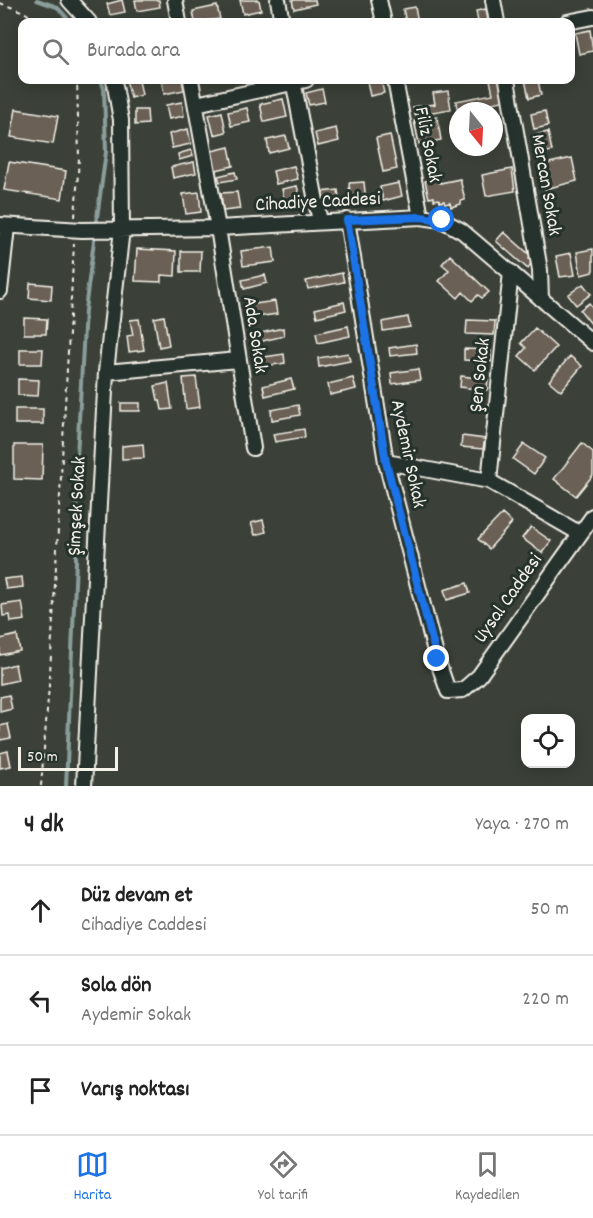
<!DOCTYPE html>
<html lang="tr">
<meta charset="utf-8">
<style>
:root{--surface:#fff;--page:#f6f6f6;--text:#222;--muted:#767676;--line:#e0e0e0;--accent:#1a73e8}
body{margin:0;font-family:Dekko,sans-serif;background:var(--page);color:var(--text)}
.controls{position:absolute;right:18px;bottom:18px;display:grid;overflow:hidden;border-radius:12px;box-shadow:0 3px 15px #0003}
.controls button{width:54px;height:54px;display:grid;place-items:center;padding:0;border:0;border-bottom:2px solid var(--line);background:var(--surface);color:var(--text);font:30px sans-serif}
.compass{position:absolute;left:449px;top:102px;width:54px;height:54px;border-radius:50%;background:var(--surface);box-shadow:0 3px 15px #0003;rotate:162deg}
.scale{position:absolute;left:18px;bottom:15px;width:100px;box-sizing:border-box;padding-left:6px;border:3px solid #f4f1e8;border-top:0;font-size:16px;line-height:21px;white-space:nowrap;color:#f4f1e8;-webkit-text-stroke:4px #26332d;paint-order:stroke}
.stop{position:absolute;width:18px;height:18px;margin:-14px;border:4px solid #1a73e8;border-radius:50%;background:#fff}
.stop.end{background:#1a73e8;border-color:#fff;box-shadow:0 2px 6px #0008}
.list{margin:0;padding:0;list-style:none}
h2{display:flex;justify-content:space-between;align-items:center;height:78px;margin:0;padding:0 24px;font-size:26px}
h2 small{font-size:20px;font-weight:400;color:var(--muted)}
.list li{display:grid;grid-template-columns:39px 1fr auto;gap:18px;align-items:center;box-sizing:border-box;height:90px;padding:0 24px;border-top:2px solid var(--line)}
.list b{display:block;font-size:22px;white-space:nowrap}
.list p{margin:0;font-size:20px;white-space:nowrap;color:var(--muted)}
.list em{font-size:20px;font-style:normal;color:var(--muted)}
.icon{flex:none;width:33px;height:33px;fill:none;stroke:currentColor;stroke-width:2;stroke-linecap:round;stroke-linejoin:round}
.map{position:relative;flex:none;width:593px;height:786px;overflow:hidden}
.search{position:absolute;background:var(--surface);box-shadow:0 3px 15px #0003;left:18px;right:18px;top:18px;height:66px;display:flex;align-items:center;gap:15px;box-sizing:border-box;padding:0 21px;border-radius:12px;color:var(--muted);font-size:22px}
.sheet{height:348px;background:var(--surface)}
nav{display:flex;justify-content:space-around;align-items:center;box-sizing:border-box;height:84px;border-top:2px solid var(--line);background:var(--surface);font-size:16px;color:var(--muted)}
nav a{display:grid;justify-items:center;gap:3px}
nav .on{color:var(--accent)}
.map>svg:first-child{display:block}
</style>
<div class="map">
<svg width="593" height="786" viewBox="0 0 593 786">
<rect width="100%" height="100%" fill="#3b4139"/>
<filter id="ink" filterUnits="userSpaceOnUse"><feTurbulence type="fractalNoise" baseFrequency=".0167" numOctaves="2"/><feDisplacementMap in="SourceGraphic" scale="12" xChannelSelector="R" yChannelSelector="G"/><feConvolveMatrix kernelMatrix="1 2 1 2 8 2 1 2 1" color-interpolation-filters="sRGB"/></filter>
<g filter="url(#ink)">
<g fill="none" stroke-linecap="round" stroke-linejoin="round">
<path stroke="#8a9e9c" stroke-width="4" d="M37,0L57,7L71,22
M96,225L106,152L104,89L101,80
M66,786L76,561V475L85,310L95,233"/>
</g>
<path fill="#6b6155" stroke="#f4f1e8" stroke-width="1.5" d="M122,0L125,12L110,15L107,4Z
M135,0H159L160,7L137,11Z
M240,0H259L261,10L243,14Z
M292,0H315L316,4L294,9Z
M217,6L220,19L195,22L193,11Z
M415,7L418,22H406L403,9Z
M486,9L488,20L478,22L476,11Z
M590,30L593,51L579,54L575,33Z
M126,80H139L142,95L131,98Z
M169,80H182L184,90L164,94L162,81Z
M381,80L384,93L370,96L367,81Z
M490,80H499L503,101L457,109L456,101L493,94Z
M525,80H538L541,95L529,98Z
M322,89L325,102L309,105L306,93Z
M448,91L451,109L415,115L413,107L435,104L433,93Z
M283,99L287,117L264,122L260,104Z
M182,102L184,116L169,119L166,105Z
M247,108L250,122L231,126L228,112Z
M16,109L58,116L53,144L11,137Z
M135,110H147L148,124L135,125Z
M545,111L548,126L534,129L531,114Z
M222,112L226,132L214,135L209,115Z
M437,117L441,140L419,144L414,121Z
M336,128L339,141L318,146L315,133Z
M188,129L191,144L172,148L169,134Z
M548,132L552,151L538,154L534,135Z
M390,135L397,169L383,172L376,138Z
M286,136L289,148L269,153L267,140Z
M229,147L233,166L216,170L212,151Z
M191,150L193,156L179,160L178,154Z
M572,158L577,181L545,189L540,165Z
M9,162L66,171L62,199L4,190Z
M194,162L196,173L173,178L171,167Z
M294,166L298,179L276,184L273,171Z
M512,169L515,191L486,196L482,175Z
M235,172L237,179L220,182L218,176Z
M439,178L440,183L460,179L465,200L461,201V204L451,207L450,203L445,204L444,201L440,202L439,199L434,200V197L429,198L425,181Z
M364,182L366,202L351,204L349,183Z
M399,183L402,196L383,201L380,187Z
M297,186L302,206L286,209L282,189Z
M338,190L340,205L324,207L321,192Z
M199,192L201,212L186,214L183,194Z
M237,192L240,209L223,211L221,193Z
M504,232L531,256L529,259L532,261L528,269L496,241Z
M273,247L275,262L243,266L241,251Z
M137,249L176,251L175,276L161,275V282L135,281Z
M593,249V272L581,275L577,252Z
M181,251H201L200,272H181Z
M571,253L575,275L560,277L556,256Z
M450,255L489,292L482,298L478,295L472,301L463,292L458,298L439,281L449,270L442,264Z
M342,273L344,282L308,289L306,281Z
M265,275L267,283L244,289L242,280Z
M30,283L52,285L51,300L29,298Z
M583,284L591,294L576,305L568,295Z
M275,301L277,314L250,318L248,305Z
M344,302L346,310L317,317L315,309Z
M589,303L593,308L592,325L580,310Z
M164,316L169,345L159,347L154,318Z
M408,317L410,327L383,331L382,322Z
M24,318L47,319L46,334H24Z
M139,319L144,350L129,352L127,336L133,335L130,320Z
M467,320L495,321L494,335L466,334Z
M348,326L350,336L318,343L316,333Z
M283,328L284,336L254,343L252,335Z
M535,328L556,347L535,370L519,356L526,348L521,343Z
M416,344L417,353L390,356L389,348Z
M20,349H43L42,364H20Z
M464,349L491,350V362L464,360Z
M348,353L350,361L319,367L318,358Z
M284,354L285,363L259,367L258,358Z
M570,356L582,366L561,391L549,381Z
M418,369L420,380L392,384L391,373Z
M461,376L488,379L487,390L460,387Z
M196,377L200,407L186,409L183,378Z
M353,378L356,389L330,395L328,384Z
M18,379L39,380L38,396L18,395Z
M291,379L294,389L265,396L263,386Z
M168,383L172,409L162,410L160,400H158L155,386Z
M121,403H140V411H121Z
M298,405L300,415L272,420L271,410Z
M15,409H43V424H15Z
M304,429L305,437L275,442L273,434Z
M462,436L485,439L483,449L461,447Z
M582,443L593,452V475L576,496L554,479Z
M143,444L144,458L122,459V446Z
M524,444L545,458L534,474L513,459Z
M14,445H43L42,480L14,479Z
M502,514L512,523L489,549L478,539Z
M263,520L266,532L255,535L251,523Z
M531,527L551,541L542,553L522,538Z
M22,577L23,587L6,589L4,579Z
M467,583L470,593L447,600L444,590Z
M22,602L25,620L11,622L10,615L3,616L2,605Z
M17,635L20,651L0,655V639Z
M15,664L18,680L0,684V668Z
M9,695L12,709L0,712V697Z
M8,724L11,738L0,740V726Z
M8,751L11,766L0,768V753Z"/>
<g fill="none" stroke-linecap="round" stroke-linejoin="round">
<g stroke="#f4f1e8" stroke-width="18">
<path id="minor" d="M69,0L89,22
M175,0L179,22
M278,0L282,22
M379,0L384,22
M493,0L497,22
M567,22L593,17
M191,80L218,228L253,448
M293,80L320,222
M395,80L421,217
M507,80L540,270L541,299
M196,104L306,80
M347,220L386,462L437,659L448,691L463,690L479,676L593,516
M0,225L82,230L218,228L421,217L442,220L462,231L593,343
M0,291L7,227
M106,372L238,360
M386,462L489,481L579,533
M489,481L511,272
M84,786L106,372L122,229L121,120L114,80"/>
</g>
<path stroke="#f4f1e8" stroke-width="2" stroke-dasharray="4.5 4.5" stroke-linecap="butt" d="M0,3L24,12L38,22
M75,217L79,158L77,80
M41,786L50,673L74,244"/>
<use href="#minor" stroke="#26332d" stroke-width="14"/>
</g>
</g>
<g fill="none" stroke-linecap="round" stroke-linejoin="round" filter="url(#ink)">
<path stroke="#1a73e8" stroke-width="8" d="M437,659L386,462L347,220L421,217L442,220"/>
</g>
<g text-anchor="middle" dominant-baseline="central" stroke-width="6" stroke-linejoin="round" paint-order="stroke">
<g font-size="20" fill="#f4f1e8" stroke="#26332d">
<text transform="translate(427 145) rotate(79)">Filiz Sokak</text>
<text transform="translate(545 185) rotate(80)">Mercan Sokak</text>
<text transform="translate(318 203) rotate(-3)">Cihadiye Caddesi</text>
<text transform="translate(254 335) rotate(81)">Ada Sokak</text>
<text transform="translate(481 375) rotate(-84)">Şen Sokak</text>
<text transform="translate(407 454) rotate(78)">Aydemir Sokak</text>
<text transform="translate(78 506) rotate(-87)">Şimşek Sokak</text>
<text transform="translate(509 599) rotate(-55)">Uysal Caddesi</text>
</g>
</g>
</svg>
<div class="controls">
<button><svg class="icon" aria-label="locate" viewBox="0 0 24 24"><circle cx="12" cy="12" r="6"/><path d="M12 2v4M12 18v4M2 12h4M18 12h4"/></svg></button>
</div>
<svg class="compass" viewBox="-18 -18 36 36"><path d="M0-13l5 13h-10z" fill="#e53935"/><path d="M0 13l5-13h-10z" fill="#767676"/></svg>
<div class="scale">50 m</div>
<div class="stop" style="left:442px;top:220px"></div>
<div class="stop end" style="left:437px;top:659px"></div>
<div class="search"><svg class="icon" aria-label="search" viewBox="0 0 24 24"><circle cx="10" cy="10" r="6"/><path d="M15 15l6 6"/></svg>Burada ara</div>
</div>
<section class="sheet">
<h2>4 dk<small>Yaya · 270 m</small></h2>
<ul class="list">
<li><svg class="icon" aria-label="ahead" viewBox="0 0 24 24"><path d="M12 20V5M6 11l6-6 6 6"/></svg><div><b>Düz devam et</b><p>Cihadiye Caddesi</p></div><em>50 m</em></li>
<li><svg class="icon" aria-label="left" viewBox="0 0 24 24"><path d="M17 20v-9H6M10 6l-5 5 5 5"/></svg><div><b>Sola dön</b><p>Aydemir Sokak</p></div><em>220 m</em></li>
<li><svg class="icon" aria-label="arrive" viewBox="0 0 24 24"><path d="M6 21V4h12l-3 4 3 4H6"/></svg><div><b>Varış noktası</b></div></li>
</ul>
</section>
<nav>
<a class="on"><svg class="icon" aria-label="map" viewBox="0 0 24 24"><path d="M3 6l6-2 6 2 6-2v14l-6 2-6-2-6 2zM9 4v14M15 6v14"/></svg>Harita</a>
<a><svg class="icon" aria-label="directions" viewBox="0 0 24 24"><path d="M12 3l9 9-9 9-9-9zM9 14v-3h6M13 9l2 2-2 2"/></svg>Yol tarifi</a>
<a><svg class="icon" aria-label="saved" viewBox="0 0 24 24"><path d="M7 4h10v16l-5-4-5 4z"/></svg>Kaydedilen</a>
</nav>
